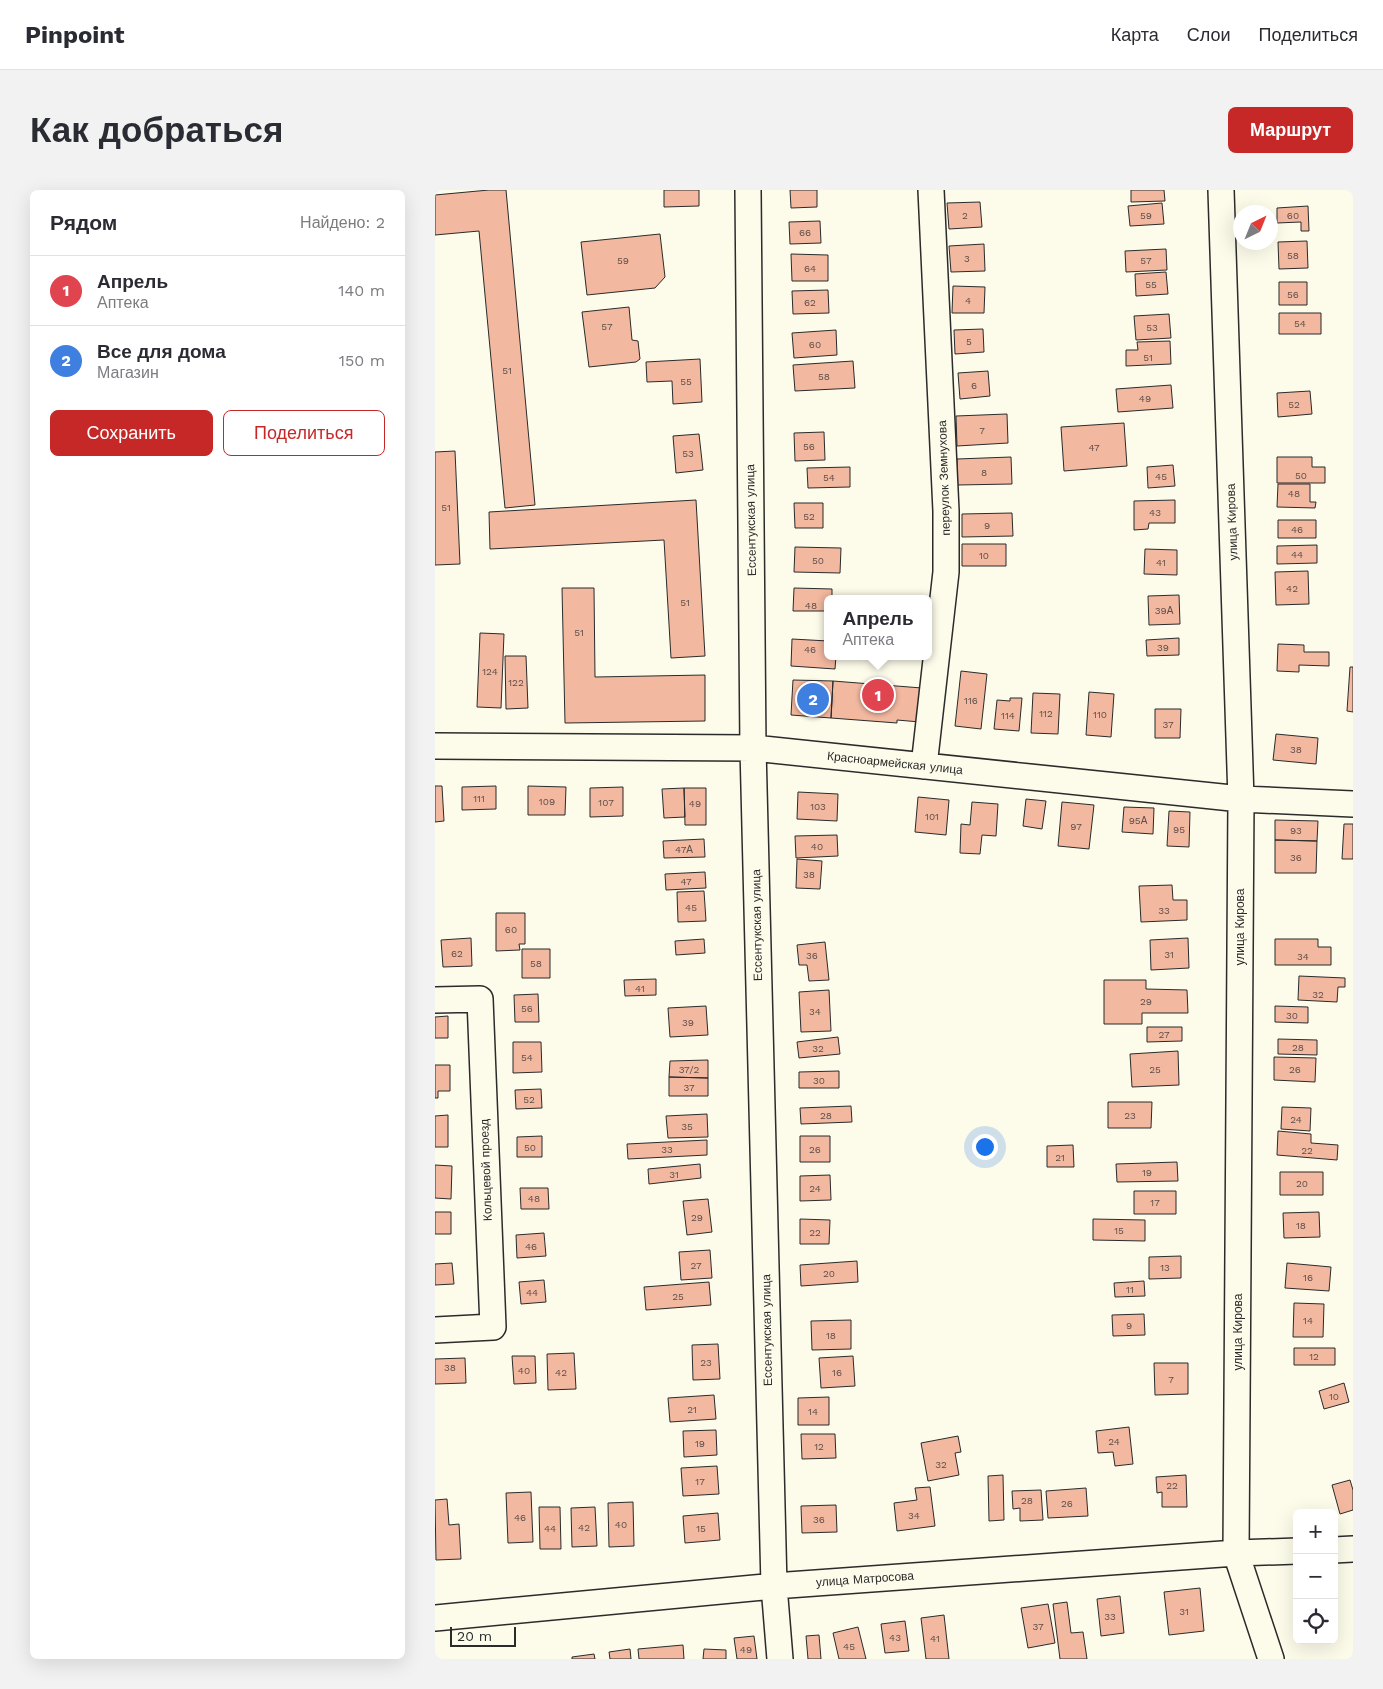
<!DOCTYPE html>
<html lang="ru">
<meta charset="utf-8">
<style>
:root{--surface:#fff;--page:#f2f2f3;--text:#2b2b33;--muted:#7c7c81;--line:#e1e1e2;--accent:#c62828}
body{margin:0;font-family:"Work Sans",sans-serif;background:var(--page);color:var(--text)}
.controls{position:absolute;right:15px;bottom:15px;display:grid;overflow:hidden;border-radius:8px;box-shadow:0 5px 20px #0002}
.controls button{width:45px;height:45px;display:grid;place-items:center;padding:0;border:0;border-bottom:1px solid var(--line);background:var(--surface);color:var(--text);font:25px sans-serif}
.compass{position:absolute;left:798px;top:15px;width:45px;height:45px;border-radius:50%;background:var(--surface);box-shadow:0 5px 20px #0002;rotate:43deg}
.scale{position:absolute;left:15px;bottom:12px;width:66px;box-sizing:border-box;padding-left:5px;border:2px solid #2b2b2b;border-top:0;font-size:14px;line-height:18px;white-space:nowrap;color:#2b2b2b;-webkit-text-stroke:4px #fdfbea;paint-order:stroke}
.you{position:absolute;left:549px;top:956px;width:18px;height:18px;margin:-12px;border:4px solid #fff;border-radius:50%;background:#1a73e8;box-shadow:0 0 0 8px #1a73e833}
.badge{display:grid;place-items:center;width:32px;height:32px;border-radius:50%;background:var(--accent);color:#fff;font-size:16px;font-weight:700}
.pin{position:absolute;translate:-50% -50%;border:2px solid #fff;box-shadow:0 1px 5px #0006}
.popup{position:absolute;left:389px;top:405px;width:108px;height:65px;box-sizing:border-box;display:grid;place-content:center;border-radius:8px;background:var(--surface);filter:drop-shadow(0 1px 4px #0005);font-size:16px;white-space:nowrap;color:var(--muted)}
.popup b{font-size:19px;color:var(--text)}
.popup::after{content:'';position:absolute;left:50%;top:100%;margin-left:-10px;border:10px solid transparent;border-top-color:var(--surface)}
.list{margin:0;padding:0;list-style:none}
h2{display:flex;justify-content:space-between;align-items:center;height:65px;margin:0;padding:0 20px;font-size:21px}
h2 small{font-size:16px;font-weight:400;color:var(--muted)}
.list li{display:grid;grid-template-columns:32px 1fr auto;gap:15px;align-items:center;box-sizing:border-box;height:70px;padding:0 20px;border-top:1px solid var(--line)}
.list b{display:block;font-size:19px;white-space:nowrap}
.list p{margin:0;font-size:16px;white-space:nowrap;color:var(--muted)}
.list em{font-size:16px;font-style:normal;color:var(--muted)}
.actions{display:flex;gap:10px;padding:15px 20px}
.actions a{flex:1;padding:11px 0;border:1px solid var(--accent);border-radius:8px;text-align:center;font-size:18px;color:var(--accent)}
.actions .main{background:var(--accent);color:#fff}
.icon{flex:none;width:28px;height:28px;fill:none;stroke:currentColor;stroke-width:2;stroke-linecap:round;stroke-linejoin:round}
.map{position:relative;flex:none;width:918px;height:1469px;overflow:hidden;border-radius:8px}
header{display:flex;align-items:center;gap:30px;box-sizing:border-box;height:70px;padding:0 25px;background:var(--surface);border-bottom:1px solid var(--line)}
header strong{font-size:24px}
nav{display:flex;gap:28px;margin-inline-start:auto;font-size:18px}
.intro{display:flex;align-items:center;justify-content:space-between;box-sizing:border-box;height:120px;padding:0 30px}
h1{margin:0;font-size:35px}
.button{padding:12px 22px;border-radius:8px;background:var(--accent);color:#fff;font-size:18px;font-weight:700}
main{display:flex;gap:30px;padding:0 30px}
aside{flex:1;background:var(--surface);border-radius:8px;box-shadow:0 5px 20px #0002}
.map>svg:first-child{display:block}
</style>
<header>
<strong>Pinpoint</strong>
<nav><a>Карта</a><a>Слои</a><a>Поделиться</a></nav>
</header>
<div class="intro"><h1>Как добраться</h1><a class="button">Маршрут</a></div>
<main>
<aside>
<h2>Рядом<small>Найдено: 2</small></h2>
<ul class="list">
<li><span class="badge" style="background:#e0444e">1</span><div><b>Апрель</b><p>Аптека</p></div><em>140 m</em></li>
<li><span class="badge" style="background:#3f7fe0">2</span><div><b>Все для дома</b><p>Магазин</p></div><em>150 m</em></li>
</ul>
<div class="actions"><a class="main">Сохранить</a><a>Поделиться</a></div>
</aside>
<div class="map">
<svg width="918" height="1469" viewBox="0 0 918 1469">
<rect width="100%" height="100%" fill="#fdfbea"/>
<path fill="#f2b8a0" stroke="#2b2b2b" d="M54,0H71L100,315L70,318L44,41L0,45V5Z
M229,0H264V16L229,17Z
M355,0H382V17L356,18Z
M696,0H729L730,11L696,12Z
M545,12L547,37L514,39L512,13Z
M727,13L729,34L695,36L693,16Z
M873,16L874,41H866V32L842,33V18Z
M385,31L386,53L355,54L354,32Z
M225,44L230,87L220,98L152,105L146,52Z
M872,51L873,78L844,79L843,52Z
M549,54L550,81L516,82L514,56Z
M731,59L732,80L691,82L690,61Z
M356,64L393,65V91H357Z
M731,82L733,104L701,106L700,84Z
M844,92H872V115H844Z
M518,96L550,97L549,123H517Z
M393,100L394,123L358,124L357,101Z
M194,117L197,150L203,151L205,169L201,172L154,177L147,122Z
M844,123H886V144H844Z
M734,124L736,148L701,150L699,126Z
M548,139L549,162L520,164L519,140Z
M401,140L402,165L359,168L357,143Z
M735,151L736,174L691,176V160H703L702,152Z
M265,169L267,212L238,214L237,191L212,192L211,172Z
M418,171L420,198L360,201L358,175Z
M553,181L555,206L525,209L523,183Z
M736,195L738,218L683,222L681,199Z
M875,201L877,224L843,227L842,203Z
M572,224L573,253L522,256L521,226Z
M689,233L692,276L629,281L626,237Z
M389,242L390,270L360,271L359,243Z
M264,244L268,280L241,283L238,246Z
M20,261L25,374L0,375V262Z
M576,267L577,294L522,295V269Z
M842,267H877V277H890V293H842Z
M738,275L740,296L713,298L712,277Z
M415,277V297L373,298L372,278Z
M843,294H875V312H881L880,318L842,317Z
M261,310L270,466L236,468L229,350L55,359L54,322Z
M740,310V333H714L713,339L699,340V311Z
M359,313H388V338H360Z
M577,323L578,346L527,347V324Z
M843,330H881V348H843Z
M527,354H571V376H527Z
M882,355V373L842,374V356Z
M360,357L406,358L405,383L359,382Z
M710,359L742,360V385L709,384Z
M873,381L874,414L841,415L840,382Z
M127,398H159L160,487L270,485V531L130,533Z
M359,398L397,399V409H393V421H358Z
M744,405L745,434L714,435L713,406Z
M45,443L69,444L66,518L42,517Z
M744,448V465L712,466L711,450Z
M357,449L393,451V466H401L400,479L356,476Z
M843,454L869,455V462H894V476L864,475V482L842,481Z
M70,466H91L93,518L71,519Z
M915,477H918V522L912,521Z
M526,481L552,484L546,539L520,536Z
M358,490L398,491L396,528L356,525Z
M398,491L487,498L485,532L462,530V533L396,528Z
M654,502L679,504L676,547L651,545Z
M598,503L625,504L623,544L596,543Z
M575,508H587L584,541L559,539L562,510L575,511Z
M720,519H746L745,548H720Z
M841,544L883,548L881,574L838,570Z
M0,596H7L9,631L0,632Z
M61,596V619L27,620V597Z
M93,596L131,597L130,625H93Z
M188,597V626L155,627V598Z
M249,598L250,627L229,628L227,599Z
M249,598H271V635H250Z
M363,602L403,604L402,631L362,629Z
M483,607L514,610L511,645L480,642Z
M591,609L611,611L607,639L588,636Z
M537,612L563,614L561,646L547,645L545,664L525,663L526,634L535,635Z
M627,612L659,615L654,659L623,656Z
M689,617L719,618L718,644L687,642Z
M734,621L755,622L754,657L732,656Z
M840,630L883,631L882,651L840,650Z
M909,634H918V669H907Z
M402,645L403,666L361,668L360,646Z
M269,649L270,667L229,668L228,651Z
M840,650L882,651L881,683H840Z
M362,669L387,671L385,699L361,698Z
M270,682L271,698L231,700L230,684Z
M737,695L738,710H752V730L706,732L704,696Z
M269,701L271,731L243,732L242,702Z
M61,723H90V754H84L85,760L61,761Z
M36,748L37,776L8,777L6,750Z
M753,748L754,778L716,780L715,750Z
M269,749L270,763L241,765L240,751Z
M840,749H883V757H896V775H840Z
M390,752L394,790L374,791L372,775H364L362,755Z
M87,759H115V788H87Z
M864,786L910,788V797H903L902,812L863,810Z
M221,789V805L190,806L189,790Z
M669,790H711V799L752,800L753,823H707V834H669Z
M394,800L396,841L366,842L364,802Z
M103,804L104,832H80L79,805Z
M271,816L273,845L235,847L233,818Z
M840,816L873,817V833L840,832Z
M13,826V848H0V827Z
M712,837H747V851L712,852Z
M403,847L405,864L364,868L362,852Z
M843,849L882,850V865L843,864Z
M78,852H106L107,882L78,883Z
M743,861L744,895L697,897L695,864Z
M839,867L881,868L880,892L839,890Z
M273,870V888L234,887L235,871Z
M0,875H15V901H3V908H0Z
M404,881V898H364V882Z
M234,887L273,888V906H234Z
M106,899L107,918L81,919L80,900Z
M673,912H717L716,938H673Z
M416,916L417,932L366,934L365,918Z
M847,917L876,918L875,941L846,939Z
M272,924L273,947L233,948L231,926Z
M13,925V957H0V926Z
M843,941L876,944V953L903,955L902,970L842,965Z
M107,946V967H82V947Z
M365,946H395V972H365Z
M272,950V965L193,969L192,954Z
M638,955L639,977H612V956Z
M742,972L743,991L682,992L681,974Z
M265,974L266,988L214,994L213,979Z
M0,975L17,976L16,1009L0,1008Z
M845,982H888V1005H845Z
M395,985L396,1010L365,1011V986Z
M85,998H113L114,1019H86Z
M699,1001H741V1024H699Z
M273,1009L277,1042L252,1045L248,1011Z
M0,1022H16V1044H0Z
M884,1022L885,1047L849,1048L848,1023Z
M365,1029L395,1030L394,1054H365Z
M658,1029L710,1030V1051L658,1050Z
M109,1043L111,1066L82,1068L81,1045Z
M275,1060L277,1088L246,1090L244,1062Z
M746,1066V1088L714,1089V1067Z
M422,1071L423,1092L366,1096L365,1075Z
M17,1073L19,1094L0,1095V1074Z
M852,1073L896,1077L894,1101L850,1098Z
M109,1090L111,1112L86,1114L84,1092Z
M709,1091L710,1106L680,1107L679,1093Z
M274,1092L276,1115L211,1120L209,1097Z
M859,1113L889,1114L888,1147H858Z
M709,1124L710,1145L678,1146L677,1125Z
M416,1130V1159L377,1160L376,1131Z
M283,1154L285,1189L258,1190L257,1155Z
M859,1158H900V1175H859Z
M139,1163L141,1199L113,1200L112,1164Z
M77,1166H100L101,1193L79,1194Z
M418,1166L420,1196L386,1198L384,1168Z
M30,1168L31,1193L0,1194V1169Z
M719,1173H753V1204L720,1205Z
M909,1193L914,1212L889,1219L884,1201Z
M279,1205L281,1229L235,1232L233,1208Z
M394,1207V1235H363V1208Z
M694,1237L698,1274L680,1276L678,1262L663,1263L661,1241Z
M281,1240L282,1265L249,1267L248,1241Z
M366,1244H400L401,1268L367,1269Z
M523,1246L526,1262L520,1263L524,1285L493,1291L486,1253Z
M282,1276L284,1304L248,1306L246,1278Z
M568,1285L569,1330L554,1331L553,1286Z
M751,1285L752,1317H727V1302L722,1303L721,1287Z
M915,1290L918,1300V1320L905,1324L897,1295Z
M495,1297L500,1336L462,1341L459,1313L482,1310L480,1298Z
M651,1298L653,1326L613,1328L611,1301Z
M606,1300L608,1330L585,1331V1318L578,1319L577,1301Z
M96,1302L98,1352L73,1353L71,1303Z
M12,1309L14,1335L24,1334L26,1369L1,1370L0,1310Z
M198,1312L199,1356L174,1357L173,1313Z
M401,1315L402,1342L367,1343L366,1316Z
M104,1317H125L126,1359H105Z
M160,1317L162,1356L137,1357L136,1318Z
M283,1323L285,1350L250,1353L248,1326Z
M765,1398L769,1441L734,1445L729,1402Z
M685,1406L689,1443L666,1446L662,1409Z
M632,1412L636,1443L648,1442L652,1469H625L618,1414Z
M613,1414L620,1453L593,1458L586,1418Z
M509,1425L514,1469H491L486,1428Z
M470,1431L474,1461L450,1463L446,1434Z
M423,1437L431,1469H404L398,1443Z
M384,1445L386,1469H373L371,1446Z
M319,1446L322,1469H302L299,1448Z
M248,1455L249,1469H204L203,1459Z
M195,1459L196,1469H175L174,1462Z
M269,1459L291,1460V1469H268Z
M159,1464L160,1469H137V1467Z"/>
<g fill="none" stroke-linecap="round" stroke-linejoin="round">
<g stroke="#2b2b2b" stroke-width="28">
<path id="minor" d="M313,0L318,558L339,1396L345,1469
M786,0L806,609L801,1363L836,1469
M0,556L318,558L806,609L918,614
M489,576L511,382V321L496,0
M0,810L45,809L58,1137L0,1140
M899,1360L918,1359
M0,1428L339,1396L801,1363L862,1361"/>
</g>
<use href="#minor" stroke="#fdfbea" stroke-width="25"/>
</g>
<g text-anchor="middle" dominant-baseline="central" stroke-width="4" stroke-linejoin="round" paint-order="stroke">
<g font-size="10" fill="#5d4e48">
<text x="530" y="25">2</text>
<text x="711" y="25">59</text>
<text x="858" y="25">60</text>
<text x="370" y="42">66</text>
<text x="858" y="65">58</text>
<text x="532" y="68">3</text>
<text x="188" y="70">59</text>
<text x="711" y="70">57</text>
<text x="375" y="78">64</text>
<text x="716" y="94">55</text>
<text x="858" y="104">56</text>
<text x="533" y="110">4</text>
<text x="375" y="112">62</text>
<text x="865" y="133">54</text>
<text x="172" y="136">57</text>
<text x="717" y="137">53</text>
<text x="534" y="151">5</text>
<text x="380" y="154">60</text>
<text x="713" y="167">51</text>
<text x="72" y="180">51</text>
<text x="389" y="186">58</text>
<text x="251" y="191">55</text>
<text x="539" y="195">6</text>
<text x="710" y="208">49</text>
<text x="859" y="214">52</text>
<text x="547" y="240">7</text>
<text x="374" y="256">56</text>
<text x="659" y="257">47</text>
<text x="253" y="263">53</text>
<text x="549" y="282">8</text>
<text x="866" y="285">50</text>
<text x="726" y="286">45</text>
<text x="394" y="287">54</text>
<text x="859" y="303">48</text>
<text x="11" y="317">51</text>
<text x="720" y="322">43</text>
<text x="374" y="326">52</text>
<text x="552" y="335">9</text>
<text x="862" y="339">46</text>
<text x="862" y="364">44</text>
<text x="549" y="365">10</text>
<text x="383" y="370">50</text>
<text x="726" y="372">41</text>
<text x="857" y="398">42</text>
<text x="250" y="412">51</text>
<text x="376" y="415">48</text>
<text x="729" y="420">39А</text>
<text x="144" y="442">51</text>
<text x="728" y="457">39</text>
<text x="375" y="459">46</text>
<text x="55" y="481">124</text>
<text x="81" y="492">122</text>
<text x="536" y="510">116</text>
<text x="611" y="523">112</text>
<text x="665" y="524">110</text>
<text x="573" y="525">114</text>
<text x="733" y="534">37</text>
<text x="861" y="559">38</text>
<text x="44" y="608">111</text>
<text x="112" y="611">109</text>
<text x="171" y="612">107</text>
<text x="260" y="613">49</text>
<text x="383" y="616">103</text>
<text x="497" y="626">101</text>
<text x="703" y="630">95А</text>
<text x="641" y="636">97</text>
<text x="744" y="639">95</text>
<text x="861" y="640">93</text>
<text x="382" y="656">40</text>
<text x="249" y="659">47А</text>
<text x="861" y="667">36</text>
<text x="374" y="684">38</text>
<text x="251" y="691">47</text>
<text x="256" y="717">45</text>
<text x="729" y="720">33</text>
<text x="76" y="739">60</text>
<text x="22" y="763">62</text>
<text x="734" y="764">31</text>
<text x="377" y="765">36</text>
<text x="868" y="766">34</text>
<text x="101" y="773">58</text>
<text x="205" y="798">41</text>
<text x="883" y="804">32</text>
<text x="711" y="811">29</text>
<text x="92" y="818">56</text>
<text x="380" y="821">34</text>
<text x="857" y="825">30</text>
<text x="253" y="832">39</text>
<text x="729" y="844">27</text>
<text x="863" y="857">28</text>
<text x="383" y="858">32</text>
<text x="92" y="867">54</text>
<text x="254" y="879">37/2</text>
<text x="720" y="879">25</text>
<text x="860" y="879">26</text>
<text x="384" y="890">30</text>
<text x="254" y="897">37</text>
<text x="94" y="909">52</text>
<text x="391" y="925">28</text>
<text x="695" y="925">23</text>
<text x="861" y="929">24</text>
<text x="252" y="936">35</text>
<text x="95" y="957">50</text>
<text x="232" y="959">33</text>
<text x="380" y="959">26</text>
<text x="872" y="960">22</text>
<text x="625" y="967">21</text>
<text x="712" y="982">19</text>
<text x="239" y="984">31</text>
<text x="867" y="993">20</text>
<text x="380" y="998">24</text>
<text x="99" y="1008">48</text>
<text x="720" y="1012">17</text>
<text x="262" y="1027">29</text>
<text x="866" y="1035">18</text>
<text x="684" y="1040">15</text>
<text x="380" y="1042">22</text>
<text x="96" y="1056">46</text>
<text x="261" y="1075">27</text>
<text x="730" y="1077">13</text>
<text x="394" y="1083">20</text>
<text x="873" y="1087">16</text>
<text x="695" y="1099">11</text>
<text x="97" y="1102">44</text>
<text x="243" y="1106">25</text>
<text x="873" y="1130">14</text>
<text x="694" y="1135">9</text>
<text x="396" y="1145">18</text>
<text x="879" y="1166">12</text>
<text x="271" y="1172">23</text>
<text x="15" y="1177">38</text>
<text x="89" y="1180">40</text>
<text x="126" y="1182">42</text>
<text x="402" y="1182">16</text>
<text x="736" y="1189">7</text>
<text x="899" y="1206">10</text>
<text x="257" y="1219">21</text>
<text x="378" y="1221">14</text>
<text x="679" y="1251">24</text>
<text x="265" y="1253">19</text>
<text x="384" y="1256">12</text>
<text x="506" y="1274">32</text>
<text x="265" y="1291">17</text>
<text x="737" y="1295">22</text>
<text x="592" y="1310">28</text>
<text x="632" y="1313">26</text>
<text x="479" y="1325">34</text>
<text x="85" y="1327">46</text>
<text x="384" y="1329">36</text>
<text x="186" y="1334">40</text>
<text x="149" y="1337">42</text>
<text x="115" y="1338">44</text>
<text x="266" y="1338">15</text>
<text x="749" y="1421">31</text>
<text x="675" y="1426">33</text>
<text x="603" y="1436">37</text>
<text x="460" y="1447">43</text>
<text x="500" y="1448">41</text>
<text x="414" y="1456">45</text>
<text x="311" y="1459">49</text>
</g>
<g font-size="12" fill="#2b2b2b" stroke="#fdfbea">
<text transform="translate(509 288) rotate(-92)">переулок Земнухова</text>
<text transform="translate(316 330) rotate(-91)">Ессентукская улица</text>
<text transform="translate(797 332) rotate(-92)">улица Кирова</text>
<text transform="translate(460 573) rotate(6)">Красноармейская улица</text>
<text transform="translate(322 735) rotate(-91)">Ессентукская улица</text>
<text transform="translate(805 737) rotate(-90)">улица Кирова</text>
<text transform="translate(51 980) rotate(-92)">Кольцевой проезд</text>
<text transform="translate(332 1140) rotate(-91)">Ессентукская улица</text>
<text transform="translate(803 1142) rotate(-90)">улица Кирова</text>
<text transform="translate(430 1389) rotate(-4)">улица Матросова</text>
</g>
</g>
</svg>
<div class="controls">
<button>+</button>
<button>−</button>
<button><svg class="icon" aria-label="locate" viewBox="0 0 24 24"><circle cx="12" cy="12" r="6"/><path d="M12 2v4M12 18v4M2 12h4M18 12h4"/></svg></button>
</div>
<svg class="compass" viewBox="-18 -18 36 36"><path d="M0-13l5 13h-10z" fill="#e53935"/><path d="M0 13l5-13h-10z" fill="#7c7c81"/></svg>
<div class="scale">20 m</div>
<div class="you"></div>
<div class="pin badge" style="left:443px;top:505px;background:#e0444e">1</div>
<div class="popup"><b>Апрель</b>Аптека</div>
<div class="pin badge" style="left:378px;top:509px;background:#3f7fe0">2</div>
</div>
</main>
